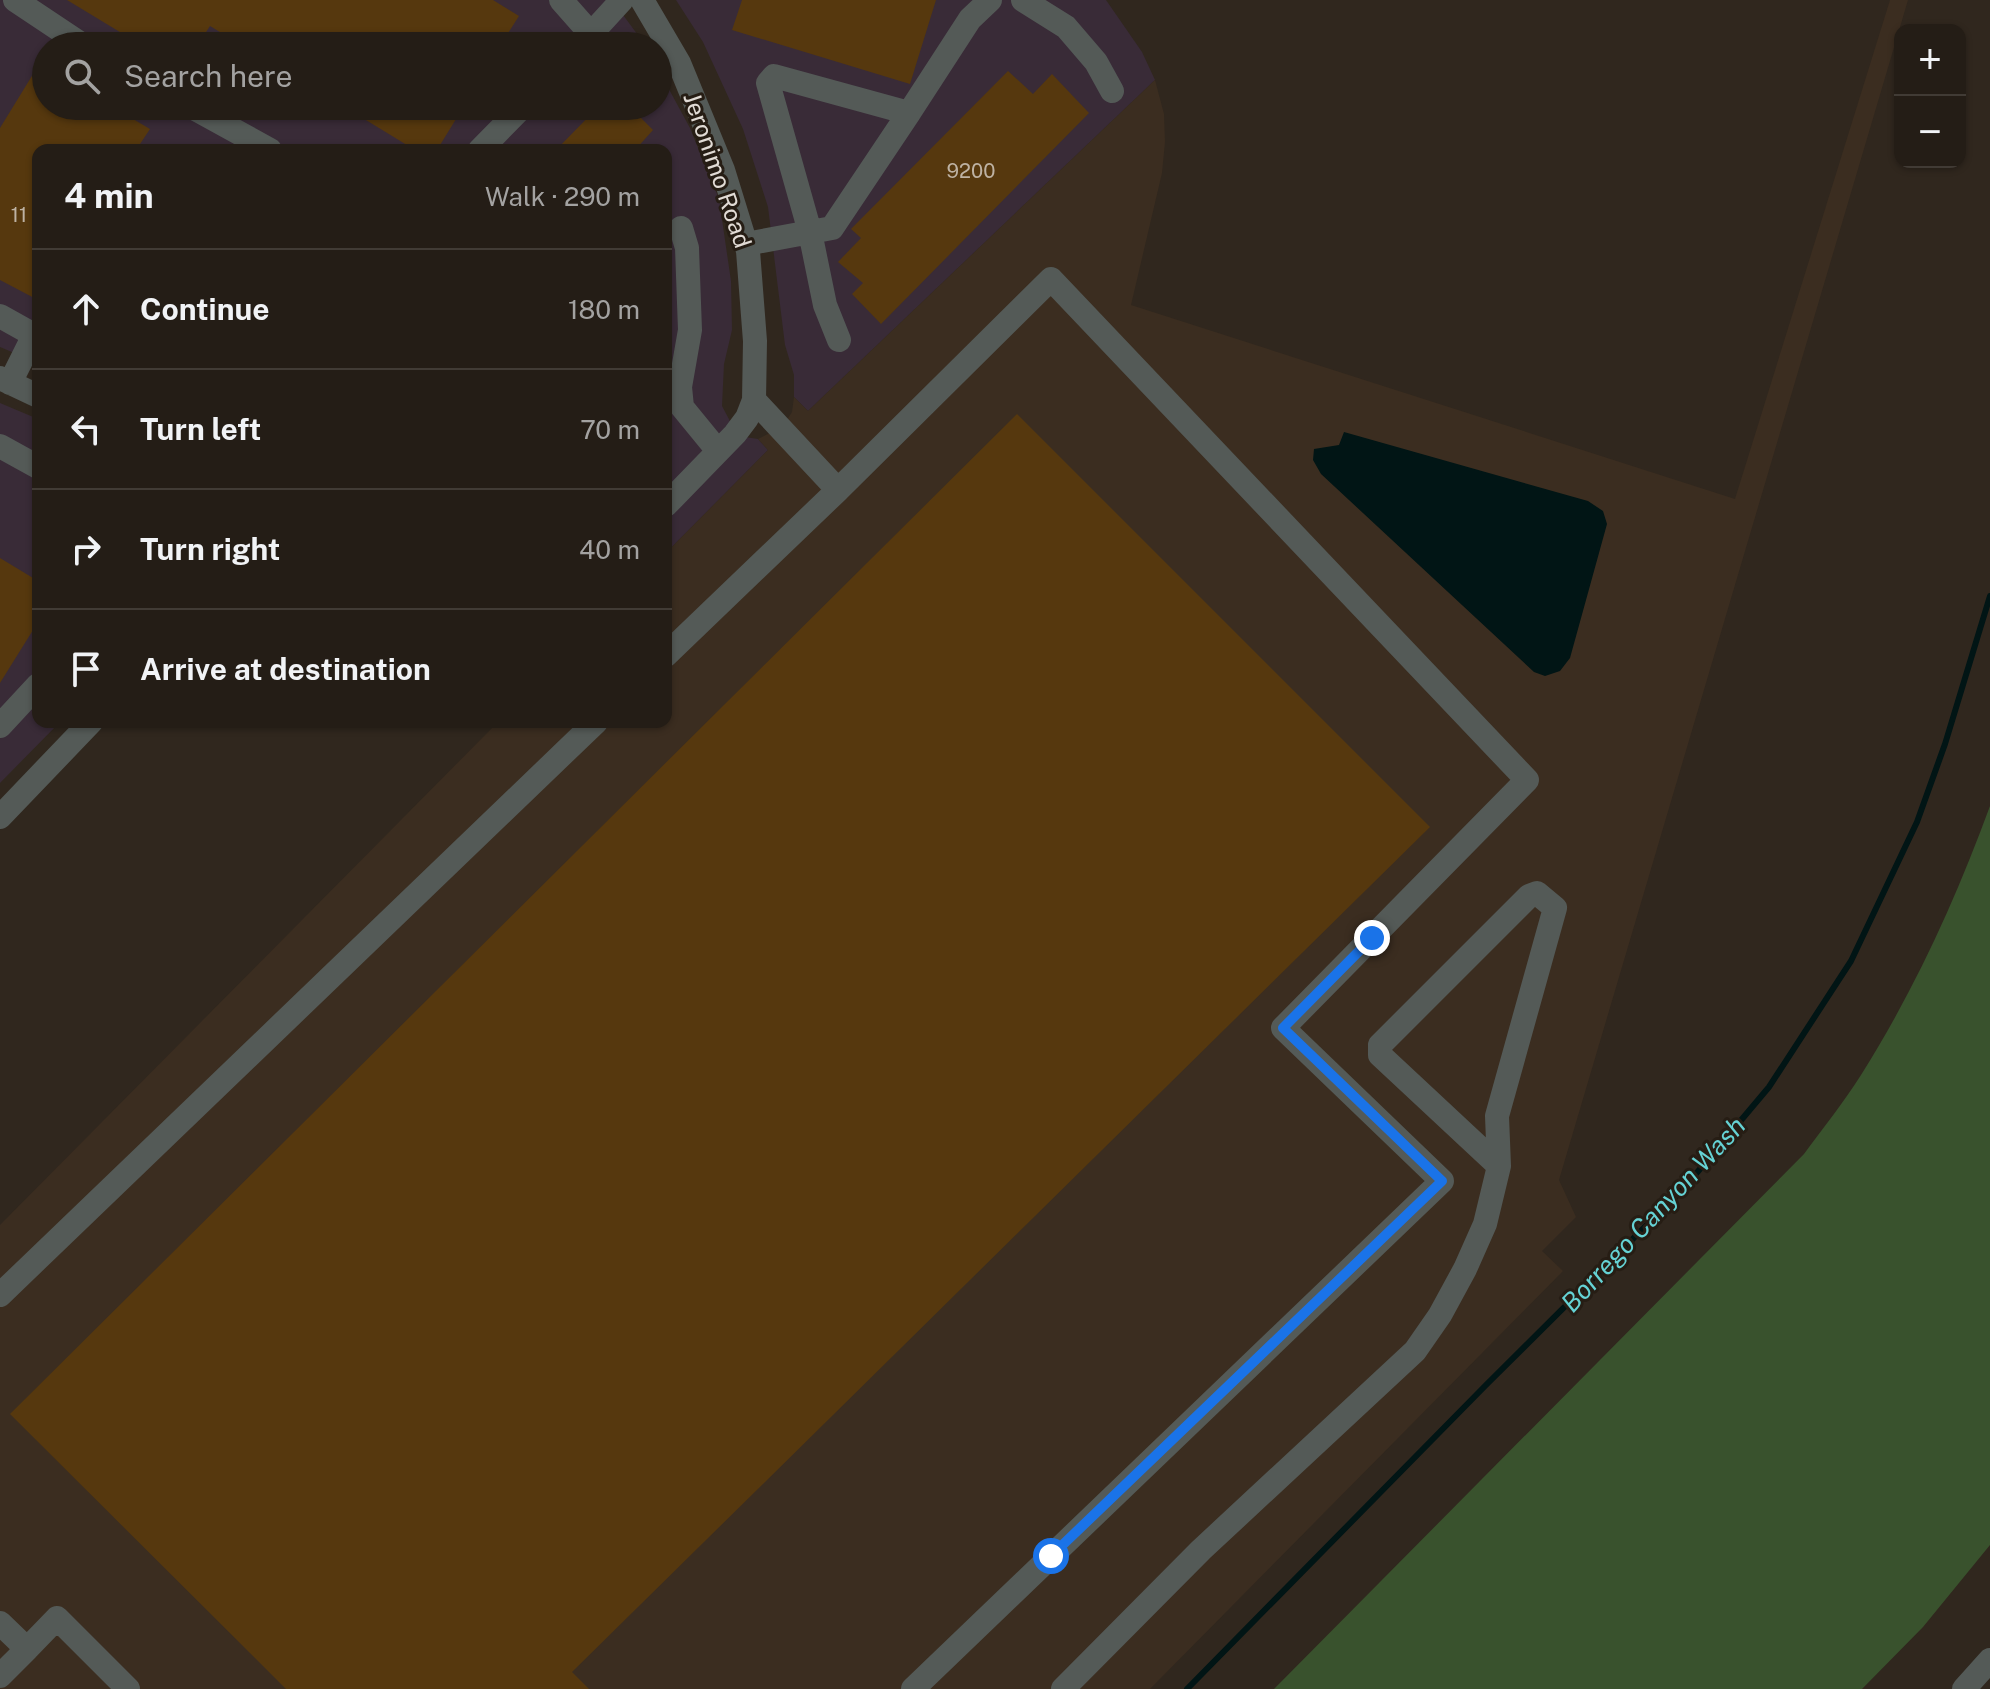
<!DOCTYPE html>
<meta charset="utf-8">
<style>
:root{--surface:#241d16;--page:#2c261f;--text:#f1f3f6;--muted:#a3a2a1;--line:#413b35}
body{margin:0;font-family:"Public Sans",sans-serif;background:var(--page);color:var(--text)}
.controls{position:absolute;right:24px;top:24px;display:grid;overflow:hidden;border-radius:16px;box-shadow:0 2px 6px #0004}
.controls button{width:72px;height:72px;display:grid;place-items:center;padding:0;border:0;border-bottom:2px solid var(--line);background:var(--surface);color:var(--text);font:40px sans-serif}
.stop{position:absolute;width:24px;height:24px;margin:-18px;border:6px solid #1a73e8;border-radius:50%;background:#fff}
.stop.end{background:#1a73e8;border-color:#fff;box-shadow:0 2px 8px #0008}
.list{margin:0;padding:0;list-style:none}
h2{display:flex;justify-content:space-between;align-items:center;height:104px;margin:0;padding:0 32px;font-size:34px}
h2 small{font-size:26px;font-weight:400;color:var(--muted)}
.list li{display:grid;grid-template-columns:52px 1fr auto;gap:24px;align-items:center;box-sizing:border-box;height:120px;padding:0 32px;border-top:2px solid var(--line)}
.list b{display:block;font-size:30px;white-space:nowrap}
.list em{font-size:26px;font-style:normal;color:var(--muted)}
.icon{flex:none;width:44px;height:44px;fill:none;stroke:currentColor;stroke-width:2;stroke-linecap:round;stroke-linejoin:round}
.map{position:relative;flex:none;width:1990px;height:1689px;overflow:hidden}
.search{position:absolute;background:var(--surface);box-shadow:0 2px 6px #0004;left:32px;top:32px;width:640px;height:88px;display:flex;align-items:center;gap:20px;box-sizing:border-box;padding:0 28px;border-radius:44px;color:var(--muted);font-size:30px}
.panel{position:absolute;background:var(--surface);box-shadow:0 2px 6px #0004;left:32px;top:144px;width:640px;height:584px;border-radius:16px}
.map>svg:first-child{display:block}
</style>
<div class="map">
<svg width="1990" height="1689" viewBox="0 0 1990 1689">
<rect width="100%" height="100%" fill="#30271e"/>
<path fill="#392b37" d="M0,0H612L646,46H46V106H658V69L690,128L719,199L731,281L732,330L724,364L722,406L731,423L745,437L758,439L768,450L666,553V150H38V363L0,347Z
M676,0H1106L1142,52L1155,80L808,411L794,397V375L785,345L768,207L743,129L703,42Z
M0,403L38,419V722H60L0,783Z"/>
<path fill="#3b2d20" d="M1890,0H1908L1559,1180L1576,1217L1542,1251L1563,1271L1150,1689H0V1225L498,722H666V553L768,450L758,439L783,426L792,412L794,397L808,411L1155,80L1164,114L1165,142L1162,173L1131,305L1735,499Z"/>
<path fill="#39522d" d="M1990,806V1545L1923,1627L1862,1689H1274L1804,1154C1823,1128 1844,1102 1861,1075C1914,991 1956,899 1990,806Z"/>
<path fill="#011515" d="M1344,432L1588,501L1603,511L1607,524L1570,658L1560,671L1545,676L1534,672L1321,474L1313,460L1314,449L1339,445Z"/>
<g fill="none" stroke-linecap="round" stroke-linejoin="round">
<path stroke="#011515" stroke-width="6" d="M1187,1689L1486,1385L1684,1188L1769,1087L1851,961L1917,822L1945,744L1990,596"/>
</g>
<path fill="#56380e" d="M67,0H493L519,16L500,46H243L210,26L197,46H143Z
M742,0H936L910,84L732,30Z
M46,53V106H111L150,129L136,150H38V300L0,280V128Z
M1008,71L1033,94L1052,74L1089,113L881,324L852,294L863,283L838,262L861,238L851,229Z
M343,106H464L437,150H415Z
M599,106H629L653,130L635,150H556Z
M1017,414L1430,827L572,1672L589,1689H286L10,1414Z
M0,558L38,581V622L0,683Z"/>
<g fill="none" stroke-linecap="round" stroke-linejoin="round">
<path stroke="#545a57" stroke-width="24" d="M15,0L84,46
M561,0L591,34
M642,0L679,63L723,170L748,251L755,341L754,400L747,418L735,434L666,505
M1023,0L1066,27L1096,62L1112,91
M580,46L622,0
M190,106L270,150
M480,150L523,106
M681,228L687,248L690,330L680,387L682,407L718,451
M746,244L832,228L909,113
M0,316L34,335
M839,340L825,305L810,232L768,83L774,76L909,113L970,19L990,0
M0,378L38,396
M10,383L34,335L38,333
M0,446L38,467
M838,490L1051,279L1527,780L1283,1028L1442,1181L913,1689
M666,655L838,490L754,400
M0,726L38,685
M0,817L91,722
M0,1295L596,722
M0,1623L27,1649L0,1676
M27,1649L57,1618L128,1689
M1063,1689L1201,1550L1415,1351L1440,1315L1465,1269L1485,1224L1499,1166L1497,1116L1555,908L1537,893L1529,896L1380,1045V1055L1499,1166
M1964,1689L1990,1660"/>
</g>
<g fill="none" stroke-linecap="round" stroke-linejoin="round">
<path stroke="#1a73e8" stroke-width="10" d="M1051,1556L1442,1181L1283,1028L1372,938"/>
</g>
<g text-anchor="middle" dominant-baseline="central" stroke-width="6" stroke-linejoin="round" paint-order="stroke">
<g font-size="20" fill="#beb2a3">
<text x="971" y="171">9200</text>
<text x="19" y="215">11</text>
</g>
<g font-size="24" fill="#e1dbd5" stroke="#261d14">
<text transform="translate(718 170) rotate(71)">Jeronimo Road</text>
</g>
<g font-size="26" font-style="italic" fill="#65d2d4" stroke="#261d14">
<text transform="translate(1653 1214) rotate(-47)">Borrego Canyon Wash</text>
</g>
</g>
</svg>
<div class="controls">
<button>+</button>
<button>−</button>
</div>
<div class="stop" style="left:1051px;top:1556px"></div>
<div class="stop end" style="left:1372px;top:938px"></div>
<div class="search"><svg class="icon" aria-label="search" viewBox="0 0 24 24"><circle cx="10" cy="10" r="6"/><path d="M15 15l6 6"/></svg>Search here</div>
<section class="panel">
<h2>4 min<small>Walk · 290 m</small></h2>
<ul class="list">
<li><svg class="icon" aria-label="ahead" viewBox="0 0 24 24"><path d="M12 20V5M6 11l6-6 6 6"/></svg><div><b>Continue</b></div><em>180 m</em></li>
<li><svg class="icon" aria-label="left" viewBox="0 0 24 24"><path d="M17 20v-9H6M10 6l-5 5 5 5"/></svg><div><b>Turn left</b></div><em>70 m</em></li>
<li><svg class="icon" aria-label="right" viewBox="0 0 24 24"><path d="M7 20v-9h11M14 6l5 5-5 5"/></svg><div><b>Turn right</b></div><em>40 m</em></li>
<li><svg class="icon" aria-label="arrive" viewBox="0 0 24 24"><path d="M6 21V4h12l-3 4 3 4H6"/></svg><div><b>Arrive at destination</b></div></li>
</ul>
</section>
</div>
